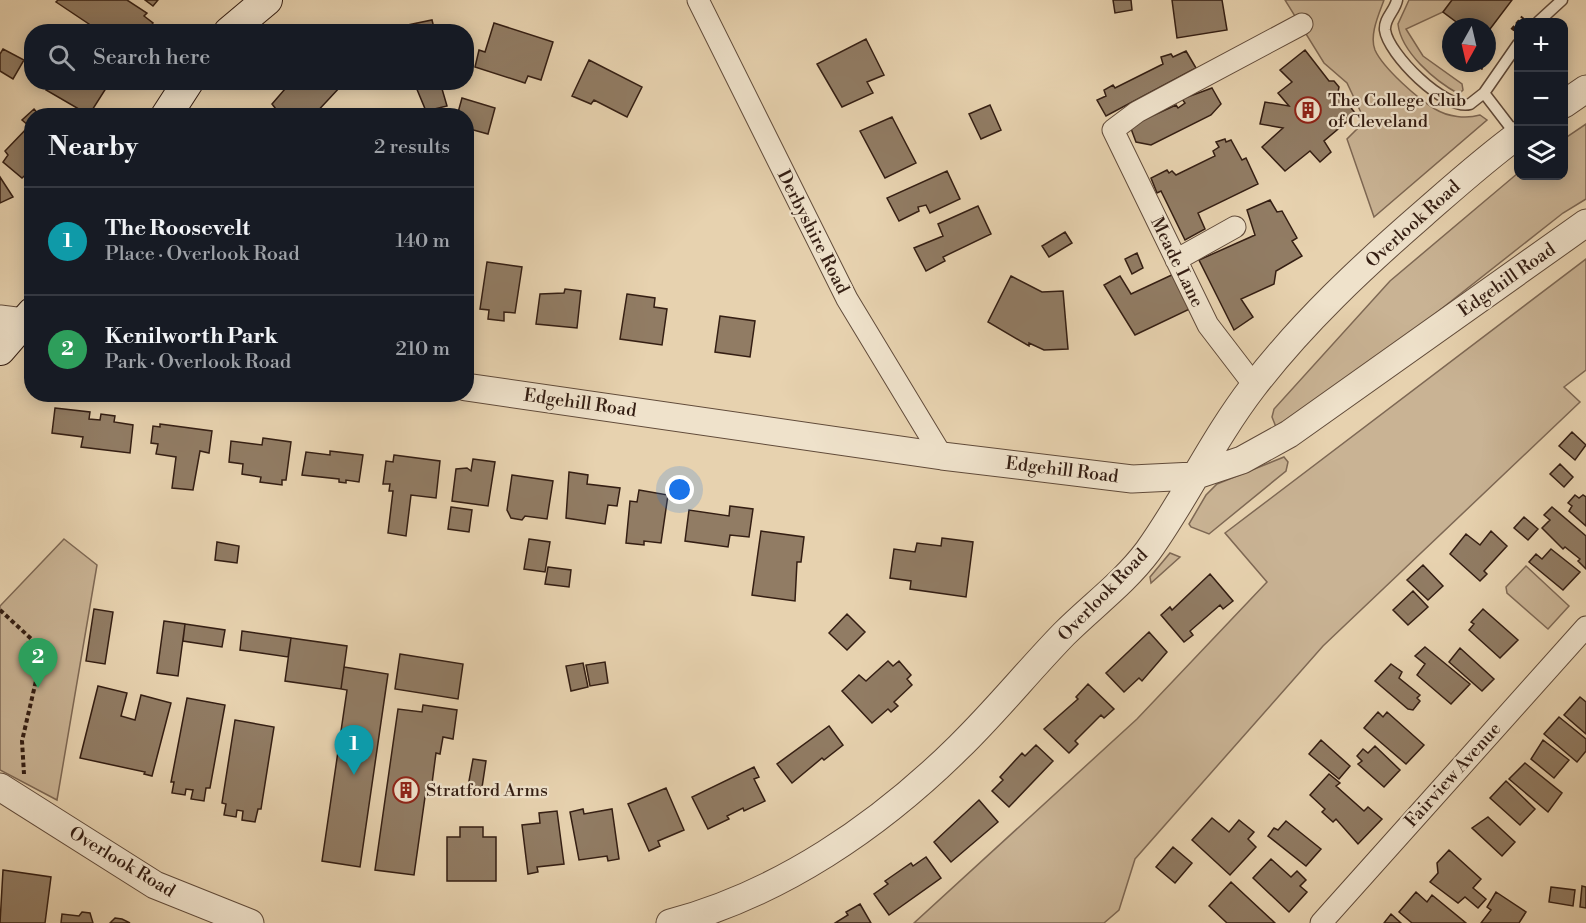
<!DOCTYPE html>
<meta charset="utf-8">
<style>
:root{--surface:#171b24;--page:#20242c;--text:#f1f3f6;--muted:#9ea1a6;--line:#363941;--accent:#c59692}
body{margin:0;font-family:"Libre Bodoni",serif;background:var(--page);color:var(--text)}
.controls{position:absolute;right:18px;top:18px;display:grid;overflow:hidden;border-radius:12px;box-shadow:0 3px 15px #0003}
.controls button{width:54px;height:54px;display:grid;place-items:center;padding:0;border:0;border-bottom:2px solid var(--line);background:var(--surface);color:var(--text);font:30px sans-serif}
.compass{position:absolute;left:1442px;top:18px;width:54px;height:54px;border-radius:50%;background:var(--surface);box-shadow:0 3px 15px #0003;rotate:188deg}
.you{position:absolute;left:680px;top:490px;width:21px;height:21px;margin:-15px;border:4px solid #fff;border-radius:50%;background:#1a73e8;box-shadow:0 0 0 9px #1a73e833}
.badge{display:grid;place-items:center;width:39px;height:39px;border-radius:50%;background:var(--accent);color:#fff;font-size:20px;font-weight:700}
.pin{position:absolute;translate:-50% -50px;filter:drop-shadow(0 2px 3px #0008)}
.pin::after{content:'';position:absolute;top:32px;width:21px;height:18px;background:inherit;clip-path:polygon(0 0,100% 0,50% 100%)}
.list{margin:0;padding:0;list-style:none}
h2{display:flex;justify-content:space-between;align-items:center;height:78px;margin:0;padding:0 24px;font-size:26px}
h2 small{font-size:20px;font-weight:400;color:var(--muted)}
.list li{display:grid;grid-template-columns:39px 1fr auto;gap:18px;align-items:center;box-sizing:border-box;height:108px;padding:0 24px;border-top:2px solid var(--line)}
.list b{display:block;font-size:22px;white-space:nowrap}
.list p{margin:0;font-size:20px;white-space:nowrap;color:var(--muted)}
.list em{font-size:20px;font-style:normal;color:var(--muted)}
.icon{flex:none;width:33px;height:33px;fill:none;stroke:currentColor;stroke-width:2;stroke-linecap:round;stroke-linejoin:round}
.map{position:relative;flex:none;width:1586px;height:923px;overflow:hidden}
.search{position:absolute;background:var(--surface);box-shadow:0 3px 15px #0003;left:24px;top:24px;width:450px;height:66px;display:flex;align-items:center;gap:15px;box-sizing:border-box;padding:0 21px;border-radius:24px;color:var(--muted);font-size:22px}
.panel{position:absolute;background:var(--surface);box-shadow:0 3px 15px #0003;left:24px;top:108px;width:450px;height:294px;border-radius:24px}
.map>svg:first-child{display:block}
</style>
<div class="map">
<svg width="1586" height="923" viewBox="0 0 1586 923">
<rect width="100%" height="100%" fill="#e7d2af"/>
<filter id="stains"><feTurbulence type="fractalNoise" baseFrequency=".00333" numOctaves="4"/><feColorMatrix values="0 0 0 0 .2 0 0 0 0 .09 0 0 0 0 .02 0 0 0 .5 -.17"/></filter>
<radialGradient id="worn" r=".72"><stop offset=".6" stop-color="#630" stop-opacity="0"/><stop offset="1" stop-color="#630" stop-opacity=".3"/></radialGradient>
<path fill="#c9b394" stroke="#7e6854" stroke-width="1.5" d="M1285,0H1384C1379,14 1369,35 1375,50C1383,68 1418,99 1435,109C1448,117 1466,119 1480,115L1487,120L1374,217L1347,139L1365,121L1347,83L1324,63Z
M1409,0H1452L1443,12L1406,29L1423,56L1462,84L1463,90L1459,94C1435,81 1401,52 1398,24Z
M1586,124V199L1563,213L1412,332L1276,427L1272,417L1274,409L1390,281L1518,173V176H1564V139Z
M1586,259V370L1564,387L1580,402L1323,646L1135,859L1119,910L1104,923H914L1137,719L1267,582L1225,533Z
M1284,457L1288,462L1286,471L1209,534L1191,527L1189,524L1206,495L1217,484Z
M64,539L97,565L57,800L0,770V606Z
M1170,553L1180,557L1151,583L1150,577Z
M1526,566L1569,606L1548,629L1507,593L1506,587Z"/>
<path fill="#917c64" stroke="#341e13" stroke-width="1.5" d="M58,0H127L147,13L144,16L153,23L147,32H101L56,2Z
M145,0H158L153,6Z
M1113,0H1131L1132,10L1115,13Z
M1172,0H1222L1227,30L1177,38Z
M1452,0H1512L1487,33V27H1463L1443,12Z
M432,20L435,32H374Z
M494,23L553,42L541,80L528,76L525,83L475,67L479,50L485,52Z
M866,39L884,75L867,82L873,93L842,107L817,64Z
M3,49L24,60L13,79L0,71V54Z
M1305,50L1329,81H1334L1339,87L1338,92L1356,114L1324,141L1331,152L1320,162L1310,151L1285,171L1262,147L1283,128L1260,124L1265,102L1289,106L1278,93L1292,82L1280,70Z
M1186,51L1196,68L1106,116L1097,100L1106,96L1104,90L1113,85L1115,88L1163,64L1161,57L1171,54L1173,57Z
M589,60L642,87L627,117L594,100L591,104L572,96Z
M51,82H110L89,115L46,90Z
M291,82H340L342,85L313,116H276L279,113L272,104Z
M419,82H440L447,106L426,111L416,87Z
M1212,88L1221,104L1211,115L1151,145L1136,142L1130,126L1176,105L1178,108L1185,103L1182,99Z
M462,98L495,108L488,134L466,128V116H457Z
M990,105L1001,130L981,139L969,114Z
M34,109L40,116H32V169L22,178L3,162L8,155L5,151L29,126L22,120Z
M892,117L916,163L885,178L860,131Z
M1225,139L1226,142L1231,140L1242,160L1246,158L1258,184L1198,213L1205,229L1185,240L1161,191L1157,193L1151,178L1167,170L1169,173L1172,171L1176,175L1215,156L1213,151L1219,147L1216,142Z
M947,171L960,199L930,213L926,205L918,207L919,211L899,221L887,198Z
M0,177L13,197L0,203Z
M1270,200L1277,212L1282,211L1297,238L1292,241L1302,256L1276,271L1274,284L1241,299L1253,317L1234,330L1199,260L1255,235L1247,210Z
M978,206L991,234L943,257L945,261L926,271L914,248L943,236L938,224Z
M1065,232L1072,243L1049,257L1042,246Z
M1137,253L1143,268L1132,274L1125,259Z
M487,262L522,267L515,313L504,312V321L488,319L489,310L480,309Z
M1176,273L1196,306L1135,335L1104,285L1120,276L1131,294Z
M1011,276L1042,292L1063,291L1068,349L1044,350L1029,343V346L988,322Z
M565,289L581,291L577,328L536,324L540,294L564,293Z
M466,291L471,292L467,316H466Z
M627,294L655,298L654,307L667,309L662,345L620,339Z
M720,316L755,321L750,357L715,352Z
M55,408L90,412L89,419L100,420L101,414L115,416L114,422L133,425L130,453L81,447L83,437L52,433Z
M160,424L212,431L209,453L200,451L193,490L172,488L176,457L156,454L158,444L151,443L153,426L160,427Z
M1572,432L1586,445L1575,460L1559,446Z
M263,438L291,442L286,480H282V485L260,482L261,477L242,474L243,464L229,462L231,441L262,445Z
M330,451L363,455L359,482L346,480V483L339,482V479L302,475L306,452L330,455Z
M394,455L440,461L436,498L411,495L406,536L388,533L393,491H389L390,484H383L386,461L393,462Z
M473,459L495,462L488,506L452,501L456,469L467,468L471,471Z
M1560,464L1573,477L1564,487L1550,474Z
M569,472L588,475L587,484L620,488L617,506L608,505L605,524L566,518Z
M512,475L553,481L547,519L525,516L522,520L511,518L507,510Z
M639,490L668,495L661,543L644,541V545L626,543L630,501L637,502Z
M1575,495L1579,498L1583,495L1586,497V526L1569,511L1572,506L1568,503Z
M730,506L753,509L749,537L730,535L728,547L685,541L689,510L729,516Z
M451,507L472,510L469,532L448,529Z
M1552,507L1586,536V569L1578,561L1580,559L1565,547L1563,549L1542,528L1550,520L1544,515Z
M1524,517L1538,529L1528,540L1514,528Z
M761,531L804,537L801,562H797L795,601L752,595Z
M1491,531L1507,546L1484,571L1487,574L1480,581L1450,554L1466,534L1480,545Z
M942,538L973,542L966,597L910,589L911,581L890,578L894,549L915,552L917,543L941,546Z
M529,539L550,542L545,572L524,569Z
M217,542L239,546L237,563L215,560Z
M1551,549L1580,572L1563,590L1529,562L1536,554L1542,559Z
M1423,565L1443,586L1428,600L1407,580Z
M548,567L571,570L569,587L545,584Z
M1210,574L1233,601L1223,609L1220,605L1190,631L1193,635L1184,642L1161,615L1170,607L1172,610Z
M1413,591L1428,607L1408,625L1393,610Z
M94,609L113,612L105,664L86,661Z
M1483,609L1518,640L1500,658L1469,630L1474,624L1471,622Z
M847,614L865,632L847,650L829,633Z
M164,621L185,624L178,676L157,673Z
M185,624L225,630L222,647L183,641Z
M242,631L291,638L288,657L240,650Z
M1149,632L1167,652L1142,681L1139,678L1124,692L1106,673Z
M291,638L347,646L341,689L285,681Z
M1425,647L1470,684L1451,704L1417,675L1425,664L1415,656Z
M1460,648L1494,679L1482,691L1449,662Z
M400,654L463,664L458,699L395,689Z
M888,661L893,666L899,661L911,675L907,679L912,685L894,702L898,706L891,712L888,709L872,723L842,691L859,675L866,681Z
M605,662L608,683L590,686L586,665Z
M583,663L588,687L571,691L566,666Z
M1391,664L1402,672L1399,678L1420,695L1417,698L1420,701L1413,710L1408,709L1375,681Z
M344,667L388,674L360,867L322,861L347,690L341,689Z
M1088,684L1114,709L1104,718L1101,715L1075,741L1078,744L1069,753L1044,729L1078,699L1076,697Z
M98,686L127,693L121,716L135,720L141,695L171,703L152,776L144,774L145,772L80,758Z
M1580,697L1586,702V734L1564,715Z
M187,698L225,705L210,788H206L204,801L191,799L193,790L186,789L185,795L172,793L174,782H171Z
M423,705L457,710L453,739L443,737L440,754L436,753L431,791L426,790L414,875L375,870L398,709L422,712Z
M1378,712L1383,717L1387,712L1424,745L1406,764L1364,728Z
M1559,717L1586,739V751L1577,762L1544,734Z
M235,720L274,727L261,809H258L255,822L242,820L243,811L237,810L236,817L224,815L226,804L222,803Z
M829,726L843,745L824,760L822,758L792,783L777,764Z
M1321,740L1350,766L1339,779L1309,754Z
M1543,740L1569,760L1554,778L1531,759Z
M1036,745L1053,761L1009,807L992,791L1003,780L1000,777L1022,753L1025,756Z
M1375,746L1400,770L1384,787L1358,764L1362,761L1357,756L1363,749L1368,753Z
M473,759L486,761L481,794L467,792Z
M1525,763L1562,793L1548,812L1509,779Z
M754,767L759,777L754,779L765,801L744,811L743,808L727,816L729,819L708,829L692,797Z
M1329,774L1340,783L1336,786L1364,811L1368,807L1382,819L1358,844L1336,819L1333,822L1322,812L1325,809L1310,795Z
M1506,781L1535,809L1520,825L1490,798Z
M666,788L684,830L658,841L660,846L649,851L628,804Z
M979,800L998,822L951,862L934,842Z
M583,809L584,814L612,809L619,859L608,861L607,856L579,860L570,812Z
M557,811L564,864L537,867L538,872L528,874L522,825L540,823L539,813Z
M1488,817L1515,842L1502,856L1472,828Z
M1212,818L1229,832L1239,820L1254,832L1248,839L1256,847L1230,875L1192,840Z
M1286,821L1321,849L1306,866L1268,836L1274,828L1278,830Z
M460,827H483V837H496V881H447V837H460Z
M1173,847L1192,863L1175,883L1156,867Z
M1449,850L1481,879L1473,888L1486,899L1478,908L1465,897L1458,903L1430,882L1438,873L1437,863Z
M926,857L941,878L889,915L874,894L888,884L885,881L911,863L913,866Z
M1271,859L1291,877L1297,871L1306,880L1300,886L1307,892L1289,912L1253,878Z
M3,870L51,877L45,923H0Z
M1231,882L1275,923H1227L1209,906Z
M1582,886L1586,887V908L1580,907Z
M1551,887L1575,890L1573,906L1549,902Z
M1416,892L1427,902L1432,895L1466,923H1412L1399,912Z
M1496,892L1526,912L1519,923H1481L1491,910L1487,907Z
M860,904L871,923H835L848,915L846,912Z
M82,912L90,913L93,923H61L62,914L79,916Z
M1391,914L1401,923H1384Z
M115,918L122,919L130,923H110Z"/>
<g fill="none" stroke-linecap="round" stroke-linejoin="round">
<g stroke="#614b3a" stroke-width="13">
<path id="service" d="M1397,0C1395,11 1384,18 1385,30C1388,54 1445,111 1470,104L1484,93L1517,136
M1538,22L1562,0
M1484,93L1518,44"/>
</g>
<g stroke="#614b3a" stroke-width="23">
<path id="minor" d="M698,0L847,299L942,456
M1176,260L1235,227
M1254,385L1208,325L1113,130L1137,112L1302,24
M1321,923L1586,627"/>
</g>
<g stroke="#614b3a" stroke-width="29">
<path id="tertiary" d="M1564,104L1586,89
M0,319L32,323
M466,387L942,456L1132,479L1194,476L1242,460L1289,434L1586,223
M0,787L155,885L250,923
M670,923C780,894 879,826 959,747C996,711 1028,671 1064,634C1092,606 1124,583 1148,551C1186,498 1213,439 1253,387C1302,323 1362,267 1423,214C1454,187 1485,159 1518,135"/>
</g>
<g stroke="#341e13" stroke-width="32">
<path id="secondary" d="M229,32L267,0
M166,116L188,82
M0,350L32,313"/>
</g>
<path stroke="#341e13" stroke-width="4" stroke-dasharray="4.5 3" stroke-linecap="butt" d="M1512,30L1523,17
M1467,63L1483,68
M0,610L39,646L42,655L22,741L24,774"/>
<use href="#service" stroke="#efe2cb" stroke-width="10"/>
<use href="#minor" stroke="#efe2cb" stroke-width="21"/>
<use href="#tertiary" stroke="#efe2cb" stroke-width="27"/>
<use href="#secondary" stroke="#efe2cb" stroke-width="30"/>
</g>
<defs>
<g id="building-ring" transform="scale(1.35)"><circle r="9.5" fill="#efe2cb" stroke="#8f2418" stroke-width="1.5"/><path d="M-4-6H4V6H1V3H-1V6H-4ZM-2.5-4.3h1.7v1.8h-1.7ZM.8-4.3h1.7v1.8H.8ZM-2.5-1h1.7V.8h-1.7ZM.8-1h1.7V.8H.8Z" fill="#8f2418"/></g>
</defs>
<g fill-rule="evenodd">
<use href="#building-ring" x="1308" y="110"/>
<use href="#building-ring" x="406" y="790"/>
</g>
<g text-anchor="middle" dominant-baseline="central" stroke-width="4.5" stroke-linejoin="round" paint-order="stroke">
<g font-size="18" fill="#341e13" stroke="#efe2cb" text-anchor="start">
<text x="1328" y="100">The College Club<tspan x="1328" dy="21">of Cleveland</tspan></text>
<text x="426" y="790">Stratford Arms</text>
</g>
<g font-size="18" fill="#341e13" stroke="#efe2cb">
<text transform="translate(1413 224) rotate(-42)">Overlook Road</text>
<text transform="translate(813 232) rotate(63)">Derbyshire Road</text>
<text transform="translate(1177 262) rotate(64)">Meade Lane</text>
<text transform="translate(1507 280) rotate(-35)">Edgehill Road</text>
<text transform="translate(580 403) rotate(8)">Edgehill Road</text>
<text transform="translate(1062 470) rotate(7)">Edgehill Road</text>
<text transform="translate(1103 595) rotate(-46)">Overlook Road</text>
<text transform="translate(1453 775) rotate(-48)">Fairview Avenue</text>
<text transform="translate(122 862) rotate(31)">Overlook Road</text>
</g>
</g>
<rect width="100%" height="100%" filter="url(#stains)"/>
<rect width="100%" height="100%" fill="url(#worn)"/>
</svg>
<div class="controls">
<button>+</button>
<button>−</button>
<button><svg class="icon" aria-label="layers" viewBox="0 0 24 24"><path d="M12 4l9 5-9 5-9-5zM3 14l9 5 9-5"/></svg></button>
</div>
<svg class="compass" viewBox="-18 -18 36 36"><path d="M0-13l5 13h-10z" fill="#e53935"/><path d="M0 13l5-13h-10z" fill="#9ea1a6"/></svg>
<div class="you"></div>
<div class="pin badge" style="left:354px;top:775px;background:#0f9aa8">1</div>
<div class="pin badge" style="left:38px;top:688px;background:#2e9e5b">2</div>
<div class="search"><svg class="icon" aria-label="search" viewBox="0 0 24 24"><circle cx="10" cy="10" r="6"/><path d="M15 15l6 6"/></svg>Search here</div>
<section class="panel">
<h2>Nearby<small>2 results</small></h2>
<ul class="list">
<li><span class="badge" style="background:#0f9aa8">1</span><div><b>The Roosevelt</b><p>Place · Overlook Road</p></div><em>140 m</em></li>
<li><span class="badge" style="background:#2e9e5b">2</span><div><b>Kenilworth Park</b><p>Park · Overlook Road</p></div><em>210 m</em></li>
</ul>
</section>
</div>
